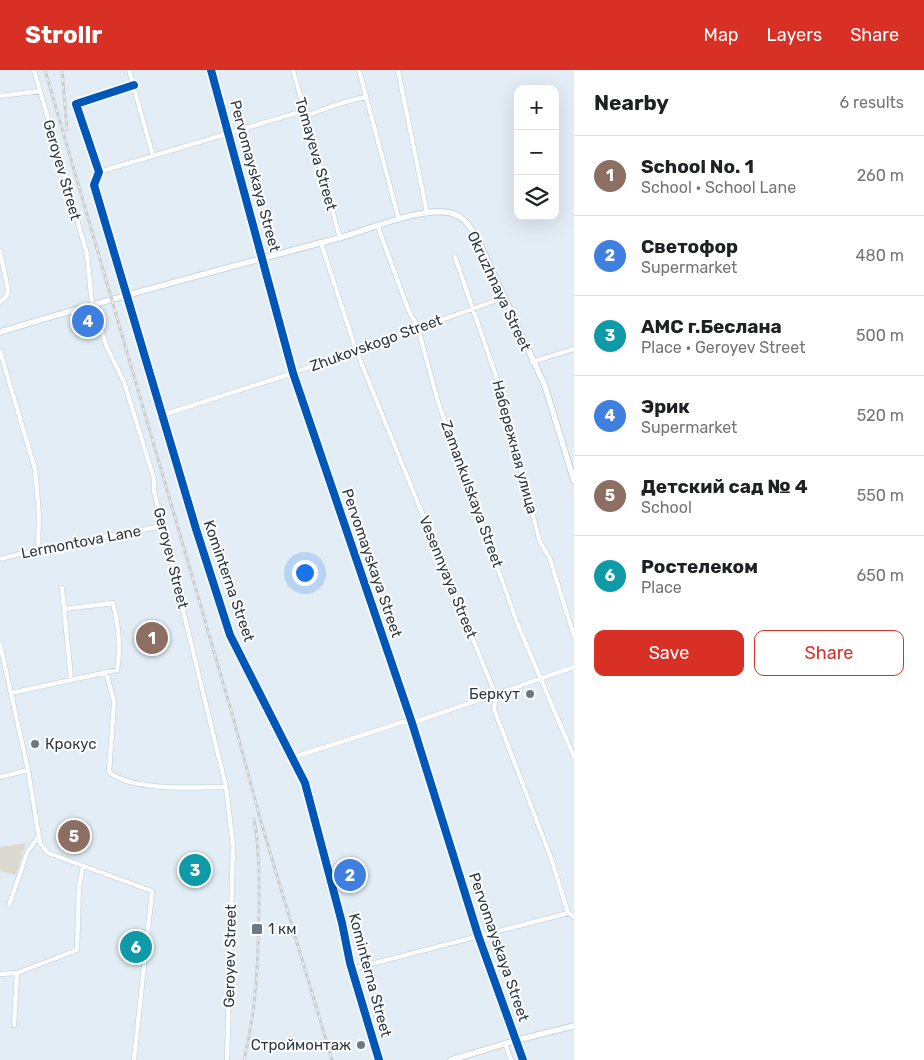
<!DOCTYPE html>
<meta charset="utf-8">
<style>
:root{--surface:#fff;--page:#f2f2f2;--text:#202124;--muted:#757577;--line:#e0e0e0;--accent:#d93025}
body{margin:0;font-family:Rubik,sans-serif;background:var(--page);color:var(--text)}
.controls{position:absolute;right:15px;top:15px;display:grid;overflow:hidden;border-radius:10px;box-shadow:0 5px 20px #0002}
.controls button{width:45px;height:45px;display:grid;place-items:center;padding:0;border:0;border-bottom:1px solid var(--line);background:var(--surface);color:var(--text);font:25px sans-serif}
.you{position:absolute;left:304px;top:502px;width:18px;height:18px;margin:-12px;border:4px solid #fff;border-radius:50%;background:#1a73e8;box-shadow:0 0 0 8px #1a73e833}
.badge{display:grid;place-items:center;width:32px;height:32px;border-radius:50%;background:var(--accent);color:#fff;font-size:16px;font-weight:700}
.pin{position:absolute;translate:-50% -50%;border:2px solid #fff;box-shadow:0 1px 5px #0006}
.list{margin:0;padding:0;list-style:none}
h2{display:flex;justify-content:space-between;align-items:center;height:65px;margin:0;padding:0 20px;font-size:21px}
h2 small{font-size:16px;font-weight:400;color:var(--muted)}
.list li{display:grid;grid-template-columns:32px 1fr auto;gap:15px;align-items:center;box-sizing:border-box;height:80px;padding:0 20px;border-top:1px solid var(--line)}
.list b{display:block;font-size:19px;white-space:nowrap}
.list p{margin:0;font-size:16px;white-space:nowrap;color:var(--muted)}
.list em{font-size:16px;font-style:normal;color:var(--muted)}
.actions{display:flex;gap:10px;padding:15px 20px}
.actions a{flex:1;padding:11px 0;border:1px solid var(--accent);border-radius:10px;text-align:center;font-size:18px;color:var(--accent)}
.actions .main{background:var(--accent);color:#fff}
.icon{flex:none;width:28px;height:28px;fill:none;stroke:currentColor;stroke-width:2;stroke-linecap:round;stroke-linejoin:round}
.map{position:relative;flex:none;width:574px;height:990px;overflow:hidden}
header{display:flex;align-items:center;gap:30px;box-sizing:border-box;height:70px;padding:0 25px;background:var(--accent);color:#fff}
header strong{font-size:24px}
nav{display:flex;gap:28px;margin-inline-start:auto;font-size:18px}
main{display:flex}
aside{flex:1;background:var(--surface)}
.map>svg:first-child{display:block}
</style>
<header>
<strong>Strollr</strong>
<nav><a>Map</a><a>Layers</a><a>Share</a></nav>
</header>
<main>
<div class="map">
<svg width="574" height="990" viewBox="0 0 574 990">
<rect width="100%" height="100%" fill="#e2edf5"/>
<path fill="#dcd9d1" d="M26,773L16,805L0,801V777Z"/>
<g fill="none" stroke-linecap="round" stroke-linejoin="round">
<g stroke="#bfcad2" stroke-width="5.5">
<path id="minor" d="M34,0L87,184L92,234L107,277L124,312L154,409V421L226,717L233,776L227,990
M129,0L153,86
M211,0L293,303L412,653L478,865L523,990
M293,0L340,168
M359,0L399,150
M398,0L427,143
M0,26L40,21
M304,46C326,39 343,31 366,27
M99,102L303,41
M378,157L408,239L418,258L438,332L518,555L574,687
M321,173L356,280L496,626L494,639L551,788L568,843
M0,181L8,219L7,226L0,232
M455,187L506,335L505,341L540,472L550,489L574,566
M126,225L94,115L99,102L76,34L134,15
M0,281L35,399L39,444L38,479
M532,292L574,279
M163,345L293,303L503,228
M0,489L38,479L163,456
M62,518L71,609
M0,574L28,700L40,773L48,783L152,821L134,990
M106,602L114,632L109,702C134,722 194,717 226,717
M11,623L117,600C121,579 118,553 113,533L64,539
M294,687L403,652L412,653L574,597
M0,707L28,700
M9,835L28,781L39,766
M352,899L568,843L574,847
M0,904L17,903L77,880L79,816L83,796
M14,955L17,903
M505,973L511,990"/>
</g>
<g stroke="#bfcad2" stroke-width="7">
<path id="tertiary" d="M126,225L196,459L230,565L305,713L342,853L350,893L379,990
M0,262C111,228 223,199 335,169C366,161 414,139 445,142C462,143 470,156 478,170L545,316L574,411
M451,990L517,970L574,956"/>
</g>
<use href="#minor" stroke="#fbfcfe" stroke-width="4.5"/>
<use href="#tertiary" stroke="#fbfcfe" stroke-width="5.5"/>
<g stroke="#caced0" stroke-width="3">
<path id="rail" d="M45,0L233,647L261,752L332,990
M62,0L67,60
M244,990C256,942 258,894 259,845C259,813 260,781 254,749"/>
</g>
<use href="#rail" stroke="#fff" stroke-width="1" stroke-dasharray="4" stroke-linecap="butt"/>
<g stroke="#fff" stroke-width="11">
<path id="cycleway" d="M211,0L293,303L412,653L478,865L523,990
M134,15L76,34L99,102L94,115L196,459L230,565L305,713L342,853L350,893L379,990"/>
</g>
<use href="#cycleway" stroke="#0057b8" stroke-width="8"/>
</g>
<g fill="#6c7982" stroke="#fff" stroke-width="2">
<circle cx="530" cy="624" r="5"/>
<circle cx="35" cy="674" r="5"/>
<rect x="251" y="853" width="12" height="12" rx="2.5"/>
<circle cx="361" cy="975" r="5"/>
</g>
<g text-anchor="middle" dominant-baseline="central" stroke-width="4" stroke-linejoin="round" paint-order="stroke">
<g font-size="15" fill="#2d3a44" stroke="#fff">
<text transform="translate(316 84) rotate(74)">Tomayeva Street</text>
<text transform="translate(62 100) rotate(74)">Geroyev Street</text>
<text transform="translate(255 106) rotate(75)">Pervomayskaya Street</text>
<text transform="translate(499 221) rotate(65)">Okruzhnaya Street</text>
<text transform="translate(376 273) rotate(-20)">Zhukovskogo Street</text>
<text transform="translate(515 377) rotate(75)">Набережная улица</text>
<text transform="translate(472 424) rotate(70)">Zamankulskaya Street</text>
<text transform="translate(81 472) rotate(-11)">Lermontova Lane</text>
<text transform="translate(171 488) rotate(76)">Geroyev Street</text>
<text transform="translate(372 493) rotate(71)">Pervomayskaya Street</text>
<text transform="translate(448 507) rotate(68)">Vesennyaya Street</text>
<text transform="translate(229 511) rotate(71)">Kominterna Street</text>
<text transform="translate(499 877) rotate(71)">Pervomayskaya Street</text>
<text transform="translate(230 886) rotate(-89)">Geroyev Street</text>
<text transform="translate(370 905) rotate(75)">Kominterna Street</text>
</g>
<g font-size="15" fill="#2d3a44" stroke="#fff" text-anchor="end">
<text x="520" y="624">Беркут</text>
<text x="45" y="674" text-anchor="start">Крокус</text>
<text x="268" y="859" text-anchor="start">1 км</text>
<text x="351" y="975">Строймонтаж</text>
</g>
</g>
</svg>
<div class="controls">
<button>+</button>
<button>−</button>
<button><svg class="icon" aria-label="layers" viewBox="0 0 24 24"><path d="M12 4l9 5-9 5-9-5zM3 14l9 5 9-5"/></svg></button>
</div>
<div class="you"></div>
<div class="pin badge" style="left:152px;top:568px;background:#8d6e63">1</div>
<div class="pin badge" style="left:350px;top:805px;background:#3f7fe0">2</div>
<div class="pin badge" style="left:195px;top:800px;background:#0f9aa8">3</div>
<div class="pin badge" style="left:88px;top:251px;background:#3f7fe0">4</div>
<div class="pin badge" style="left:74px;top:766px;background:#8d6e63">5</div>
<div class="pin badge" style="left:136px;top:877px;background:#0f9aa8">6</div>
</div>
<aside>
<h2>Nearby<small>6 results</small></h2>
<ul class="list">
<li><span class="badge" style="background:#8d6e63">1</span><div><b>School No. 1</b><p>School · School Lane</p></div><em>260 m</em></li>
<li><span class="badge" style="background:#3f7fe0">2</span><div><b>Светофор</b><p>Supermarket</p></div><em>480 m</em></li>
<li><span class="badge" style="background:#0f9aa8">3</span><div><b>АМС г.Беслана</b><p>Place · Geroyev Street</p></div><em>500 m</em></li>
<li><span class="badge" style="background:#3f7fe0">4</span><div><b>Эрик</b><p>Supermarket</p></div><em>520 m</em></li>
<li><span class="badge" style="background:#8d6e63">5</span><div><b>Детский сад № 4</b><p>School</p></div><em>550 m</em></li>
<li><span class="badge" style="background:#0f9aa8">6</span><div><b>Ростелеком</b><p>Place</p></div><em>650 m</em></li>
</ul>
<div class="actions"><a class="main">Save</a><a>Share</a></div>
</aside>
</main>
